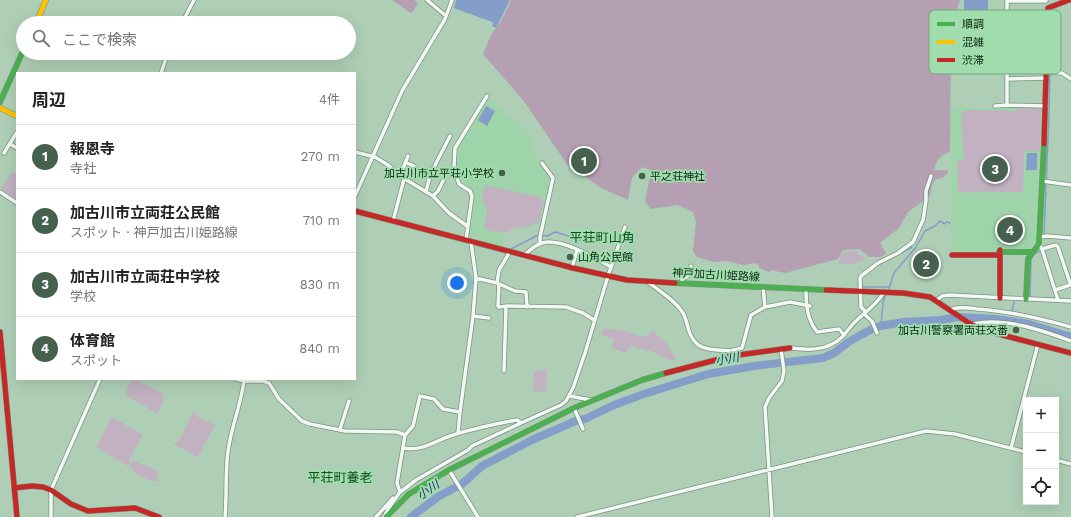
<!DOCTYPE html>
<html lang="ja">
<meta charset="utf-8">
<style>
:root{--surface:#fff;--page:#f6f6f6;--text:#222;--muted:#767676;--line:#e0e0e0;--accent:#45604c}
body{margin:0;font-family:"Work Sans","Noto Sans JP",sans-serif;background:var(--page);color:var(--text)}
.controls{position:absolute;right:12px;bottom:12px;display:grid;overflow:hidden;border-radius:0px;box-shadow:0 4px 16px #0002}
.controls button{width:36px;height:36px;display:grid;place-items:center;padding:0;border:0;border-bottom:1px solid var(--line);background:var(--surface);color:var(--text);font:20px sans-serif}
.you{position:absolute;left:457px;top:283px;width:14px;height:14px;margin:-10px;border:3px solid #fff;border-radius:50%;background:#1a73e8;box-shadow:0 0 0 6px #1a73e833}
.badge{display:grid;place-items:center;width:26px;height:26px;border-radius:50%;background:var(--accent);color:#fff;font-size:13px;font-weight:700}
.pin{position:absolute;translate:-50% -50%;border:2px solid #fff;box-shadow:0 1px 4px #0006}
.list{margin:0;padding:0;list-style:none}
h2{display:flex;justify-content:space-between;align-items:center;height:52px;margin:0;padding:0 16px;font-size:17px}
h2 small{font-size:13px;font-weight:400;color:var(--muted)}
.list li{display:grid;grid-template-columns:26px 1fr auto;gap:12px;align-items:center;box-sizing:border-box;height:64px;padding:0 16px;border-top:1px solid var(--line)}
.list b{display:block;font-size:15px;white-space:nowrap}
.list p{margin:0;font-size:13px;white-space:nowrap;color:var(--muted)}
.list em{font-size:13px;font-style:normal;color:var(--muted)}
.icon{flex:none;width:22px;height:22px;fill:none;stroke:currentColor;stroke-width:2;stroke-linecap:round;stroke-linejoin:round}
.map{position:relative;flex:none;width:1071px;height:517px;overflow:hidden}
.search{position:absolute;background:var(--surface);box-shadow:0 4px 16px #0002;left:16px;top:16px;width:340px;height:44px;display:flex;align-items:center;gap:10px;box-sizing:border-box;padding:0 14px;border-radius:22px;color:var(--muted);font-size:15px}
.panel{position:absolute;background:var(--surface);box-shadow:0 4px 16px #0002;left:16px;top:72px;width:340px;height:308px;border-radius:0px}
.map>svg:first-child{display:block}
</style>
<div class="map">
<svg width="1071" height="517" viewBox="0 0 1071 517">
<rect width="100%" height="100%" fill="#aecfb5"/>
<path fill="#9fd3aa" d="M487,98L512,118L532,136L534,140L533,149L541,165L551,178L540,223L528,228H515L503,234V247L480,242L479,239L471,237L469,234L474,196L472,191L460,180L455,166L457,148L468,127Z
M951,108H1042L1037,229L1035,243L1029,249H1022V251L998,250L996,252H953L951,249Z"/>
<path fill="#c1b1c1" d="M1017,108L1041,109L1040,151H1024L1023,192H958L957,161L964,160L961,115L967,110L1017,111Z
M12,172L17,175V202L0,191Z
M485,185L540,197L544,201L539,222L528,227L515,228L504,233L485,230L484,229L487,211V208L482,200Z
M857,250L858,255L864,256L866,259L849,265L838,263L843,253Z
M602,329C617,329 628,330 641,337L649,335L653,331L667,344L676,360H671L648,350L647,351L630,345L626,353L611,348L614,340L602,335Z
M547,369L546,392L533,391L534,371Z
M131,379H135L164,394L163,403L157,413L125,395Z
M193,412L198,417L215,425L197,458L192,453L174,445L181,437Z
M112,417L143,435L132,453L128,466L96,447Z
M132,460L158,471L157,482C148,480 135,475 130,467Z"/>
<path fill="#b49fb3" d="M392,0H414L418,3L414,10L411,13Z
M510,0H960L951,27L950,152C941,154 936,161 934,170H948V173L942,178L936,179L932,185L930,196L908,212L899,228L880,243L886,253L881,257H869L859,249L843,250L838,259L785,273L771,270L769,272L759,268L758,264L755,263L744,265L726,261L713,262L697,257L693,251L696,222L693,212L678,205L651,209L645,202L651,170L642,167L632,178L628,200L601,188L566,163L524,101L483,54L491,35L501,21L510,3Z"/>
<path fill="#849dc9" d="M456,0H509V2L496,28L492,26L493,23L492,22L454,8Z
M964,0H988V16L986,26L968,27L964,23Z
M486,106L495,111L487,126L478,120Z
M1027,153H1037V170H1026Z"/>
<g fill="none" stroke-linecap="round" stroke-linejoin="round">
<path stroke="#849dc9" stroke-width="1.5" d="M1044,233L1049,115L1051,16
M511,249L538,235L547,236L555,232L584,241
M901,253L912,247
M1034,254L1040,251
M878,265L891,258
M861,287H889
M889,289L894,273L916,247L925,231L935,226L940,221L945,224L946,222L950,223
M1030,296L1031,259
M1012,311L1014,302
M881,326L883,302L885,296"/>
<path stroke="#849dc9" stroke-width="8" d="M411,517L439,496L462,484L482,466L532,440L578,420L585,419L614,405L644,394L708,374L754,366L823,358L834,353L850,341L872,329L880,326L904,322L940,320L958,317L996,319L1029,324L1071,337"/>
<g stroke="#79927f" stroke-width="5">
<path id="street" d="M427,0L446,16
M1007,0V105L1046,106
M1007,1H1046
M182,23L194,0
M1007,26H1047
M1007,51H1046
M1047,72L1062,73L1071,79
M161,73L168,53
M1007,79L1046,78
M995,106L1007,105
M10,144L17,148
M355,152L375,157L388,165L400,176L433,196L449,213L467,226
M4,153L17,132
M405,163H407L414,166
M400,176L408,156
M1042,181L1071,185
M0,192L17,203
M426,192L430,175L450,136
M355,196L402,91L445,19L452,0
M433,196L438,191L443,181
M393,221L404,179
M1039,237L1047,236L1071,238
M466,240L472,196L470,191L459,184L454,167L455,148L487,96
M540,244V237L553,178L542,163
M1039,244L1042,249L1058,300
M1042,249L1056,245L1058,247L1070,283V285L1055,290
M524,255C529,251 535,245 542,243C560,237 595,258 611,267
M572,268L577,250
M476,278L497,283L515,291L526,292L527,307
M648,282C659,291 675,300 683,313C686,318 687,325 689,331C696,352 711,349 730,351L731,356
M497,283L499,270L508,255L509,251
M682,283V279C689,276 691,274 691,266
M499,284L498,306L499,307L508,306L566,307L583,313L594,320
M806,289C806,305 807,319 817,332L839,329L844,335
M936,301L942,296L949,295L1071,301
M765,307L790,302L810,306
M950,310C958,306 968,308 977,309C1010,311 1039,318 1071,327
M866,312L861,307L860,279L861,276L878,263L898,253L913,242L923,220L926,201V191L931,176
M864,314L872,321L877,333
M473,316L489,318
M973,324C1004,317 1041,330 1071,341
M790,348C808,350 827,351 841,338C847,332 851,325 858,319C867,311 878,303 884,292
M730,351L742,348L751,315L765,307L763,287
M504,371L506,307
M236,379L244,381H263L269,383L279,399L302,421L310,424L345,431L397,432L405,435
M569,396L591,400
M574,408L583,429
M340,429L349,401
M458,433L460,412L473,316L476,278L471,242
M403,448C422,452 436,440 453,435C472,429 492,425 511,421L517,420L521,423L561,405L566,401L573,388L585,353L608,276L625,227
M1011,448L1038,344
M1056,460L1071,464
M449,470L478,517
M399,493L416,480L468,450L472,446L521,423
M51,517V490L100,379
M225,517C227,495 225,473 228,451C231,428 241,404 244,381
M376,517L393,498
M384,517L388,509L400,492L397,483L405,435L413,426L420,396L434,399L443,409L460,412
M577,517L926,431L955,434L1026,452
M772,517L765,407L769,398L782,381L784,371L781,349"/>
</g>
<g stroke="#79927f" stroke-width="6">
<path id="fast" d="M0,102L23,51
M999,252H1033
M675,283L826,290
M1026,299L1028,259L1039,244L1044,144
M386,517L409,494L449,470L574,408L642,380L666,373"/>
</g>
<g stroke="#79927f" stroke-width="6">
<path id="slow" d="M36,23L46,0
M0,108L17,116"/>
</g>
<g stroke="#79927f" stroke-width="6">
<path id="jam" d="M1044,144L1048,8L1069,0
M355,211L573,268L627,280L675,283
M1000,250V298
M952,255H1000
M826,290L903,293L930,297L969,323L983,330L1071,353
M0,332L17,517
M666,373L731,356L790,348
M14,488L32,486L43,487L51,490L71,504L88,511L135,508L159,517"/>
</g>
<use href="#street" stroke="#f3f8f4" stroke-width="3.5"/>
<use href="#fast" stroke="#4caf50" stroke-width="5"/>
<use href="#slow" stroke="#ffc107" stroke-width="5"/>
<use href="#jam" stroke="#c62828" stroke-width="5"/>
</g>
<g fill="#45604c" stroke="#a0ddad" stroke-width="1.5">
<circle cx="502" cy="173" r="4"/>
<circle cx="642" cy="176" r="4"/>
<circle cx="570" cy="257" r="4"/>
<circle cx="1016" cy="330" r="4"/>
</g>
<g text-anchor="middle" dominant-baseline="central" stroke-width="3.5" stroke-linejoin="round" paint-order="stroke">
<g font-size="11" fill="#0d2513" stroke="#a0ddad" text-anchor="end">
<text x="494" y="173">加古川市立平荘小学校</text>
<text x="650" y="176" text-anchor="start">平之荘神社</text>
<text x="578" y="257" text-anchor="start">山角公民館</text>
<text x="1008" y="330">加古川警察署両荘交番</text>
</g>
<g font-size="11" fill="#0d2513" stroke="#a0ddad">
<text transform="translate(716 275) rotate(3)">神戸加古川姫路線</text>
</g>
<g font-size="12" font-style="italic" fill="#1f2a80" stroke="#a0ddad">
<text transform="translate(727 359) rotate(-10)">小川</text>
<text transform="translate(428 490) rotate(-34)">小川</text>
</g>
<g font-size="13" fill="#104d25" stroke="#a0ddad">
<text x="602" y="237">平荘町山角</text>
<text x="340" y="477">平荘町養老</text>
</g>
</g>
<rect x="929" y="10" width="132" height="64" rx="6" fill="#a0ddad" stroke="#74a67f" stroke-width="1"/>
<rect x="937" y="22" width="18" height="4" fill="#4caf50"/>
<rect x="937" y="40" width="18" height="4" fill="#ffc107"/>
<rect x="937" y="58" width="18" height="4" fill="#c62828"/>
<g font-size="11" fill="#0d2513">
<text x="962" y="28">順調</text>
<text x="962" y="46">混雑</text>
<text x="962" y="64">渋滞</text>
</g>
</svg>
<div class="controls">
<button>+</button>
<button>−</button>
<button><svg class="icon" aria-label="locate" viewBox="0 0 24 24"><circle cx="12" cy="12" r="6"/><path d="M12 2v4M12 18v4M2 12h4M18 12h4"/></svg></button>
</div>
<div class="you"></div>
<div class="pin badge" style="left:584px;top:161px">1</div>
<div class="pin badge" style="left:926px;top:264px">2</div>
<div class="pin badge" style="left:995px;top:169px">3</div>
<div class="pin badge" style="left:1010px;top:230px">4</div>
<div class="search"><svg class="icon" aria-label="search" viewBox="0 0 24 24"><circle cx="10" cy="10" r="6"/><path d="M15 15l6 6"/></svg>ここで検索</div>
<section class="panel">
<h2>周辺<small>4件</small></h2>
<ul class="list">
<li><span class="badge">1</span><div><b>報恩寺</b><p>寺社</p></div><em>270 m</em></li>
<li><span class="badge">2</span><div><b>加古川市立両荘公民館</b><p>スポット · 神戸加古川姫路線</p></div><em>710 m</em></li>
<li><span class="badge">3</span><div><b>加古川市立両荘中学校</b><p>学校</p></div><em>830 m</em></li>
<li><span class="badge">4</span><div><b>体育館</b><p>スポット</p></div><em>840 m</em></li>
</ul>
</section>
</div>
